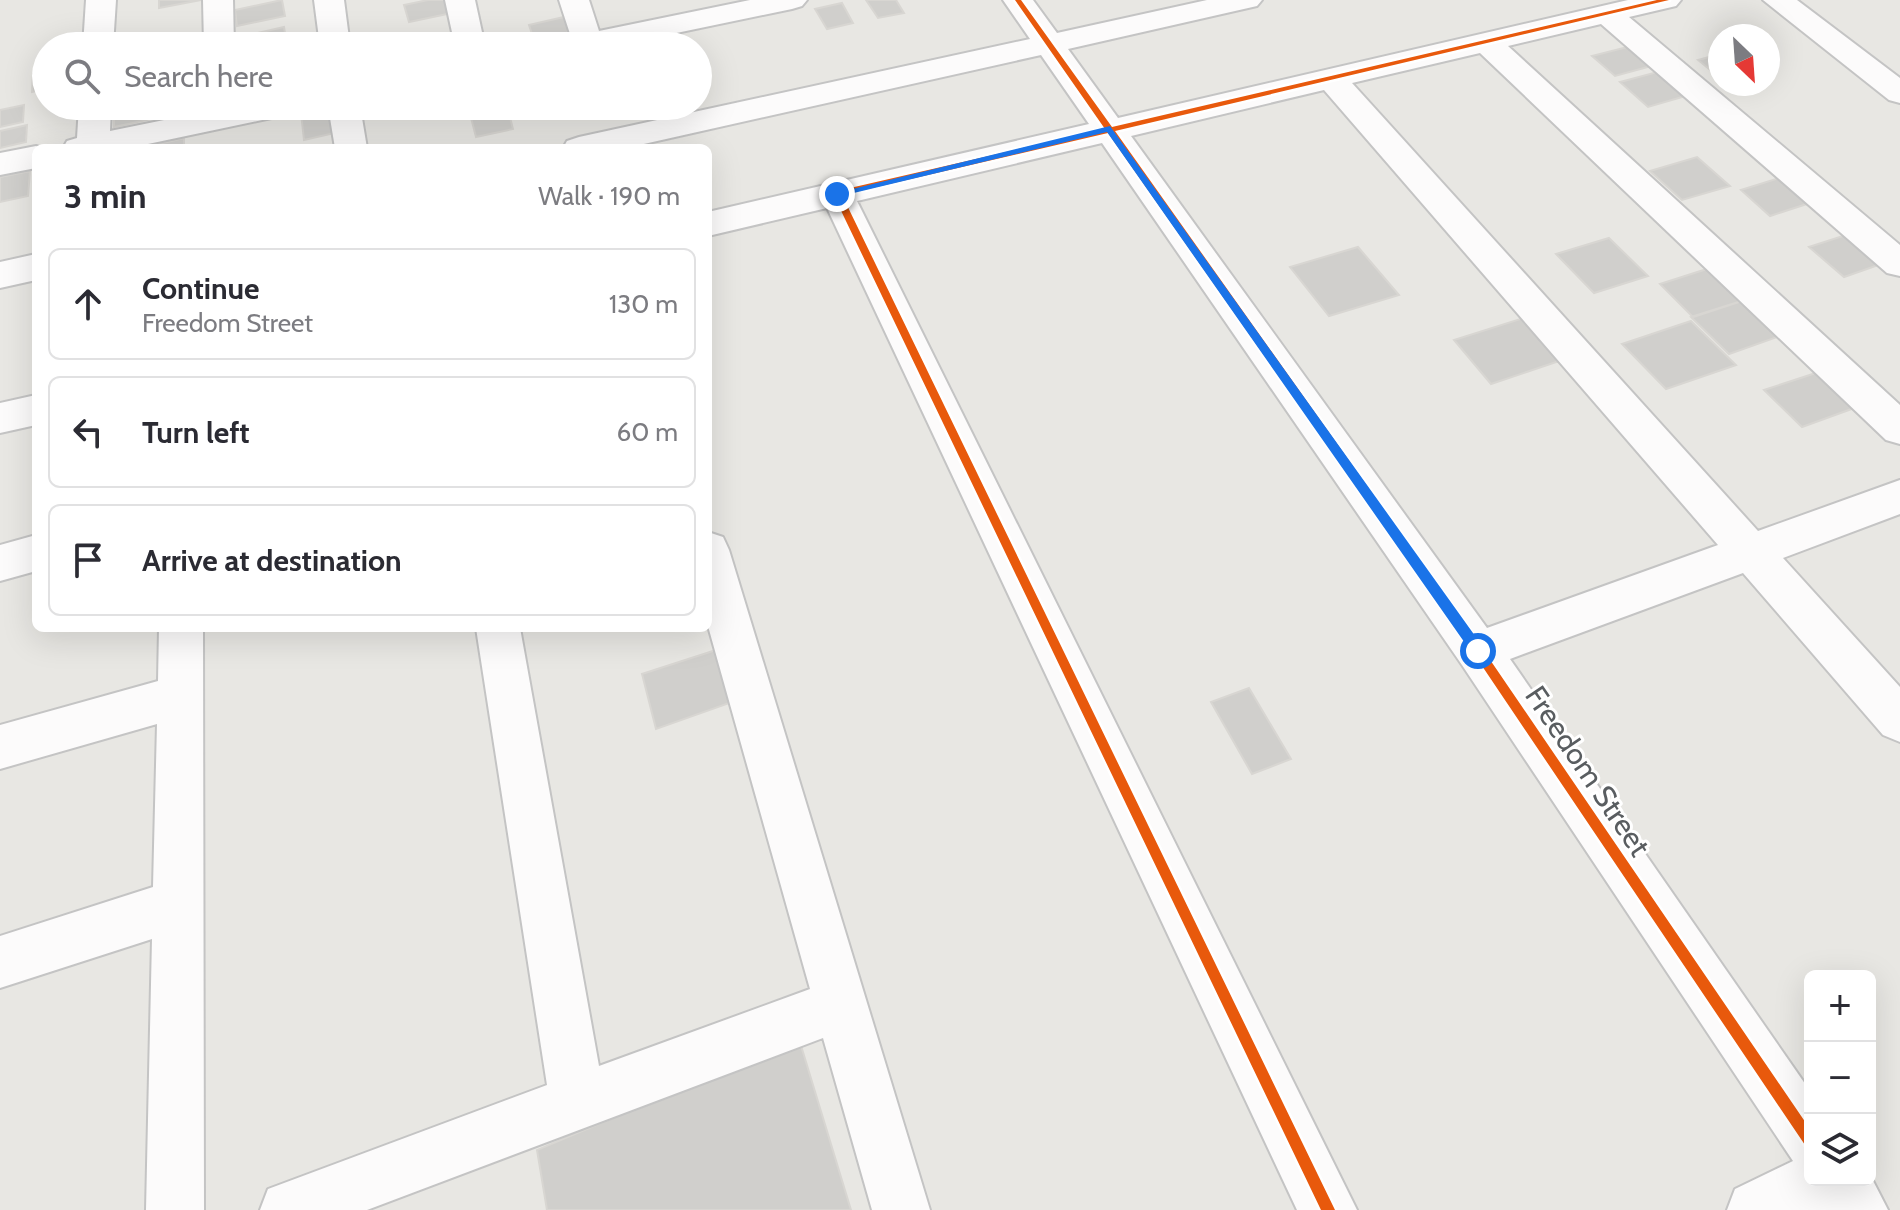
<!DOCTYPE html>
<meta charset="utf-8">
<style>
:root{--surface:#fff;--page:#f2f2f3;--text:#2b2b33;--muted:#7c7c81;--line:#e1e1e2}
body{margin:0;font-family:Cabin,sans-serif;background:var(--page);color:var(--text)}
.controls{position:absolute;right:24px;bottom:24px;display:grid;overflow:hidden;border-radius:12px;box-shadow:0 8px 32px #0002}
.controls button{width:72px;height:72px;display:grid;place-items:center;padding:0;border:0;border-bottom:2px solid var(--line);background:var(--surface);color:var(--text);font:40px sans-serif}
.compass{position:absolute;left:1708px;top:24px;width:72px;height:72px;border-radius:50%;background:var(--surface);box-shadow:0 8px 32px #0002;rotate:155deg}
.stop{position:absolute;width:24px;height:24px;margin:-18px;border:6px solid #1a73e8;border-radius:50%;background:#fff}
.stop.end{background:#1a73e8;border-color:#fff;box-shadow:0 2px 8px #0008}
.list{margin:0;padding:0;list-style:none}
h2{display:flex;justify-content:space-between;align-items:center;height:104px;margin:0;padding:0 32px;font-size:34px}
h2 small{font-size:26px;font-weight:400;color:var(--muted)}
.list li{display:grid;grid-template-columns:52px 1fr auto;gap:24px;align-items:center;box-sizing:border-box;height:112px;margin:0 16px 16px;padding:0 16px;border:2px solid var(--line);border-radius:12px}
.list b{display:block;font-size:30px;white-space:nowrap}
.list p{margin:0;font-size:26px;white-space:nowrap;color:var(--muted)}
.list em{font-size:26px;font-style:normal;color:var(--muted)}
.icon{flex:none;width:44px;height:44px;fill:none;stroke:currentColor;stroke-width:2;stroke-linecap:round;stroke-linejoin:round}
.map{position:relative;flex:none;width:1900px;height:1210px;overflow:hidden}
.search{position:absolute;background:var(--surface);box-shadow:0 8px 32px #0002;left:32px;top:32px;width:680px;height:88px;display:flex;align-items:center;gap:20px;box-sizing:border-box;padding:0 28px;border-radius:44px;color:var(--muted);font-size:30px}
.panel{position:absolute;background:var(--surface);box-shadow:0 8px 32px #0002;left:32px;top:144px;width:680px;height:488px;border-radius:12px}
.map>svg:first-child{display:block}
</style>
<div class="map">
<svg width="1900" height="1210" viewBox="0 0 1900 1210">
<rect width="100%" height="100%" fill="#e8e7e3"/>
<path fill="#d0cfcc" stroke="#d8d6d2" stroke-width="2" d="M159,0H201L159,8Z
M282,0L285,16L237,26L235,10Z
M428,0H448L452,13L409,22L404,5Z
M866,0H896L904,13L878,18Z
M842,3L853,23L827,29L815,9Z
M564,17L570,32L534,40L529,25Z
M284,27L287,45L241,46L240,37Z
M1631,46L1655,65L1615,76L1592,56Z
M1720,54V78L1698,60Z
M46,71V89L32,92L33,74Z
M1661,71L1689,95L1648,107L1620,82Z
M24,105L23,122L0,127V110Z
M144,106H161V117L114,127V113Z
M335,106L339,132L304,140L301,113Z
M488,106H507L513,129L476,137L469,110Z
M27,125L26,142L0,148V131Z
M184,138V148H150V146Z
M1697,157L1730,186L1682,200L1650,171Z
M30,171L28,196L0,202V177Z
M1789,175L1819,200L1770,216L1741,190Z
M1855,232L1890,261L1844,277L1809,247Z
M1609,238L1648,276L1594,293L1556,254Z
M1358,247L1399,295L1329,316L1290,267Z
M1710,268L1745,300L1693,317L1660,284Z
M1745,300L1783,335L1729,354L1691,317Z
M1530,316L1568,358L1491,384L1454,340Z
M1691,321L1736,365L1666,389L1622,344Z
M1819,372L1857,407L1802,427L1764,390Z
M722,648L738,700L656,729L642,674Z
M1249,688L1291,759L1252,774L1211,702Z
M799,1039L851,1210H547L537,1150Z"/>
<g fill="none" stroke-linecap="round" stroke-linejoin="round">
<g stroke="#c4c4c4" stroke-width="4">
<path id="minor" d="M86,0H116L113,46H83Z
M203,0H233L234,46H204Z
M314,0H344L350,46H320Z
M445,0H475L485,46H455Z
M559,0H589L599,31L750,0H807L802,6L792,9L614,46H556L560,40L571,37Z
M1003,0H1033L1057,33L1207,0H1262L1257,6L1068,49L1118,118L1628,0H1681L1676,6L1629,17L1900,245V276L1887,273L1601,24L1508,46L1900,405V444L1886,440L1480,53L1352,83L1758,531L1900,480V514L1783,558L1900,687V742L1883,735L1743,573L1510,659L1810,1091V1180H1870V1175L1888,1210H1727L1735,1189L1793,1161L1462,665L1102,143L857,201L1357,1210H1297L827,208L708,236V212L1089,124L1041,55L626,148H563L567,141L579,137L1030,39ZM1324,90L1718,545L1487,628L1131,136Z
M1763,0H1797L1900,78V103L1889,100Z
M79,106H111L110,131L233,106H297L292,113L281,116L129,148H63L67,141L77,138Z
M328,106H360L367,148H335Z
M36,146L42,148H36V168L0,175V153Z
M36,254V280L0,288V262Z
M36,395V425L0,433V403Z
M708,532L723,537L729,550L930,1210H872L823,1038L367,1210H260L268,1189L547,1085L476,628H520L599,1066L810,989L708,626Z
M36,535V571L0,581V545Z
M159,628H203L204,1210H146L152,939L0,988V936L153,887L157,724L0,769V725L158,681Z"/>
</g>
<use href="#minor" fill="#fcfbfb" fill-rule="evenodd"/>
<g stroke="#fff" stroke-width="5">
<path id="cycleway" d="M1015,0H1021L1112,127L1657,0H1669L1115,131L1482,648L1810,1129V1146L1805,1145L1474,654L1108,133L842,195L1335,1210H1321L833,194L837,191L1105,129Z"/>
</g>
<use href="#cycleway" fill="#e8590c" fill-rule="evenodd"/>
</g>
<path fill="#1a73e8" d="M1110,126L1483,647V656H1474L1107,132L837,197L832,194Z"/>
<g text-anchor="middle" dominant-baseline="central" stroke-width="6" stroke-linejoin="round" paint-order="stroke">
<g font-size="30" fill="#595d60" stroke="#fff">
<text transform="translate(1588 771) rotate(56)">Freedom Street</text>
</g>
</g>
</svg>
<div class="controls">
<button>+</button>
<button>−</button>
<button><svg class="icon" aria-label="layers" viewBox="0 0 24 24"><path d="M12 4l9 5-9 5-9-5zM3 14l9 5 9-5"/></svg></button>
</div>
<svg class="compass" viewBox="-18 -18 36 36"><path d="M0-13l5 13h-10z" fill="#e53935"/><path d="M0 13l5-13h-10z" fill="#7c7c81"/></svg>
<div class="stop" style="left:1478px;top:651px"></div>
<div class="stop end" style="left:837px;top:194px"></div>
<div class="search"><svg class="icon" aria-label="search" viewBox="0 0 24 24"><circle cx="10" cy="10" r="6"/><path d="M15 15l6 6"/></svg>Search here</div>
<section class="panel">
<h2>3 min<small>Walk · 190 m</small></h2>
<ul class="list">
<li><svg class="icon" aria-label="ahead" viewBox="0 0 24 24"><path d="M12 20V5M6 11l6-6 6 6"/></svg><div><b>Continue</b><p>Freedom Street</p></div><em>130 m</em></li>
<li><svg class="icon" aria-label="left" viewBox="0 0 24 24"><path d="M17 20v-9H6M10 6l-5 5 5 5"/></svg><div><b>Turn left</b></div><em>60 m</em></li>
<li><svg class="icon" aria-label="arrive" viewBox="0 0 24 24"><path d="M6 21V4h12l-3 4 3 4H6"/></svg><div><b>Arrive at destination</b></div></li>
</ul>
</section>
</div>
